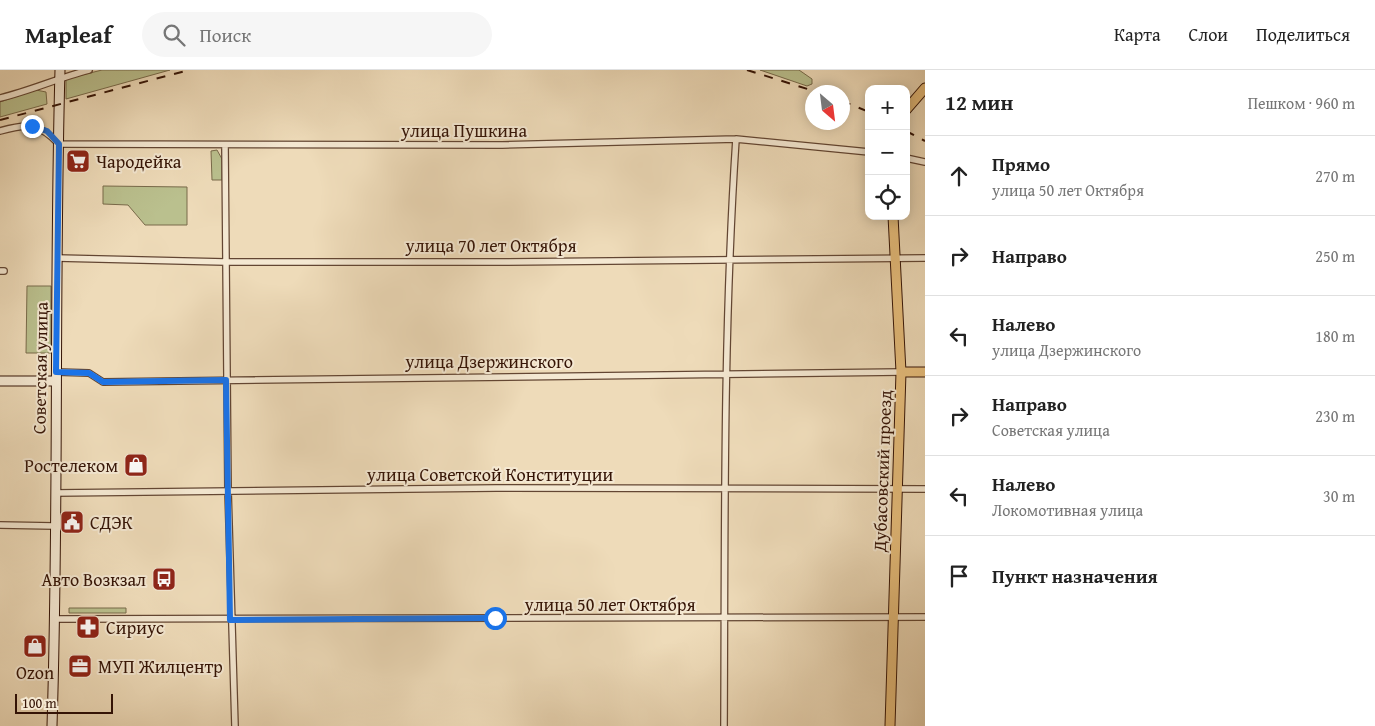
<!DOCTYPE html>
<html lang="ru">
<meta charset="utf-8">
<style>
:root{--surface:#fff;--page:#f6f6f6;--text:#222;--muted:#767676;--line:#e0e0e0}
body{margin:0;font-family:"Gentium Book Plus",serif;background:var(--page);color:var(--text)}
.controls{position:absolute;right:15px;top:15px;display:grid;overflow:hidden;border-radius:10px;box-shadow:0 2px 12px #0003}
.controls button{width:45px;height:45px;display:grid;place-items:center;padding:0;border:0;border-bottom:1px solid var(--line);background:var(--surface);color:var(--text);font:25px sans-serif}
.compass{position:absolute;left:805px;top:15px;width:45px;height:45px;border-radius:50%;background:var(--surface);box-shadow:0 2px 12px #0003;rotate:152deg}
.scale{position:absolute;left:15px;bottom:12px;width:98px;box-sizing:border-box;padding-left:5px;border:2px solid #351406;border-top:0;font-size:14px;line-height:18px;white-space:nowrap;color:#351406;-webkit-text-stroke:4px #f4e8d2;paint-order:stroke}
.stop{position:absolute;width:15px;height:15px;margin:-11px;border:4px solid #1a73e8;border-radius:50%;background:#fff}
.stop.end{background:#1a73e8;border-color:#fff;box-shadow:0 1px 5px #0008}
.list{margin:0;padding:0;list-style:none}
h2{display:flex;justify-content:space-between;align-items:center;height:65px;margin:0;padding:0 20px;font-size:21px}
h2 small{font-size:16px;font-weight:400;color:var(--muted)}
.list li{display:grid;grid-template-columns:32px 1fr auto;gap:15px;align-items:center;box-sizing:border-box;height:80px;padding:0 20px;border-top:1px solid var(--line)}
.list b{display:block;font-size:19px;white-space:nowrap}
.list p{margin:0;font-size:16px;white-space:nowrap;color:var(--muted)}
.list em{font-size:16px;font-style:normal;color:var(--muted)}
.icon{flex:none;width:28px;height:28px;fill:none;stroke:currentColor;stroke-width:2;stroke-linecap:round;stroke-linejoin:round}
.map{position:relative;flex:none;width:925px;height:656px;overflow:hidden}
header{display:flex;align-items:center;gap:30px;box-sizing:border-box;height:70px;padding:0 25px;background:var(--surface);border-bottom:1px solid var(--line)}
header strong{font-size:24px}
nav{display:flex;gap:28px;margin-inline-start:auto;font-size:18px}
.search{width:350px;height:45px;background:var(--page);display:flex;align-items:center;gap:12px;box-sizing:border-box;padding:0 18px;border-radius:28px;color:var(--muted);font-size:19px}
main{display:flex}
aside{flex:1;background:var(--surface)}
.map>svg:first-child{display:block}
</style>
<header>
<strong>Mapleaf</strong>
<div class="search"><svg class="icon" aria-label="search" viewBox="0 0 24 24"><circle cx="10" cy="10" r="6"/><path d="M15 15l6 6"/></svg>Поиск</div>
<nav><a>Карта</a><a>Слои</a><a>Поделиться</a></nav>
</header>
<main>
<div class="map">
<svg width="925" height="656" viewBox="0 0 925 656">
<rect width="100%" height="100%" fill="#eedbb9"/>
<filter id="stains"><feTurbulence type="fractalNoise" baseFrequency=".004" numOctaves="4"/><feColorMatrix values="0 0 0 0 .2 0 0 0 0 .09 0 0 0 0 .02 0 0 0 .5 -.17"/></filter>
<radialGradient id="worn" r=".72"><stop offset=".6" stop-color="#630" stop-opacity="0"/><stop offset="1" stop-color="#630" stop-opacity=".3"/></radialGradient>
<path fill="#bac08e" stroke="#786a4a" d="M102,0H170L66,29V9Z
M760,0H799L812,9V14L807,16Z
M36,20L46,22L47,34L0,47V32Z
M217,80L222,89V110H212L211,81Z
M103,116L187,117V155H145L128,135L103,134Z
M27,216H51V283H26Z
M69,538H126V543H69Z"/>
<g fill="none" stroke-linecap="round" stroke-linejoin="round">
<g stroke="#634633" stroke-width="8">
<path id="street" d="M0,28C30,21 58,8 89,0
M0,61C27,53 39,53 59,74L502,75L736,69L869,82
M225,76L228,420L235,656
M906,88L925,92
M57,188L225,192H505L925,188
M0,201H4
M56,302L89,303L103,312L901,302
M55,423L496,418L925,419
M0,455L54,456
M56,549L925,547
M724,656C725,460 723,264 736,69"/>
</g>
<g stroke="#351406" stroke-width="11">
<path id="secondary" d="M0,311H56
M52,656C59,437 54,219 60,0"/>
</g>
<g stroke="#351406" stroke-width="11">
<path id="primary" d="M906,40L925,18
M901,302H925
M890,656L901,302L893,146"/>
</g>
<use href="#street" stroke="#f4e8d2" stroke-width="5.5"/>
<use href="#secondary" stroke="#f4e8d2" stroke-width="9"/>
<use href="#primary" stroke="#e7be7c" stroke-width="9"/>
<path stroke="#351406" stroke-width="2" stroke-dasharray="9 9" stroke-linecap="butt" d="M747,0L817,22
M842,31L869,42
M0,50L189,0
M906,61L925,71"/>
</g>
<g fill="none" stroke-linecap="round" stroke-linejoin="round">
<path stroke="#1a73e8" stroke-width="6" d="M32,56L47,61L59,74L56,302L89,303L103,312L226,310L230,550L495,548"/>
</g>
<defs>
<g id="supermarket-square" transform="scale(1.25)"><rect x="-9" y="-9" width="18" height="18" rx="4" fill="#8f2418" stroke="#f4e8d2"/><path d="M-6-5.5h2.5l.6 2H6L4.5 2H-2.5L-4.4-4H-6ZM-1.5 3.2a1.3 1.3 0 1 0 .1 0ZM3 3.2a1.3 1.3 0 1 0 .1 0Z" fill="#fff"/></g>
<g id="shop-square" transform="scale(1.25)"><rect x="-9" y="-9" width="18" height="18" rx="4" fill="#8f2418" stroke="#f4e8d2"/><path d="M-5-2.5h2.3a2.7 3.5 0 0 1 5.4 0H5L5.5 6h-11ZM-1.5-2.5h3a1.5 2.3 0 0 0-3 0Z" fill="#fff"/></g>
<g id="civic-square" transform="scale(1.25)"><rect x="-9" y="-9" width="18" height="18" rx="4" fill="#8f2418" stroke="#f4e8d2"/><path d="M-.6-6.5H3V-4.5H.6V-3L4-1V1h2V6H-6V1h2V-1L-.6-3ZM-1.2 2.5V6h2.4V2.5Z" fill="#fff"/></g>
<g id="bus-square" transform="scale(1.25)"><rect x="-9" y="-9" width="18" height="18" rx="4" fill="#8f2418" stroke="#f4e8d2"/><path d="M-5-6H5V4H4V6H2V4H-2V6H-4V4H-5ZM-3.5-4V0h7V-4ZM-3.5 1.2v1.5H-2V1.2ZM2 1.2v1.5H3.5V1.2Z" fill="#fff"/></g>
<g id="pharmacy-square" transform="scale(1.25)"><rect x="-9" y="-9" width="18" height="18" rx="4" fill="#8f2418" stroke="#f4e8d2"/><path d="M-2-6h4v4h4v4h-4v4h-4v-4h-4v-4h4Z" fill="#fff"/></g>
<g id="office-square" transform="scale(1.25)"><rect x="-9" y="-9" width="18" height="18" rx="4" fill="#8f2418" stroke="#f4e8d2"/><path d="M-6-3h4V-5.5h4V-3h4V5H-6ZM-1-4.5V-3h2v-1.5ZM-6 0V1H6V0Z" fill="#fff"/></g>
</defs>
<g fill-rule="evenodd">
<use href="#supermarket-square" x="78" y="91"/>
<use href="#shop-square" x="136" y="395"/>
<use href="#civic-square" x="72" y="452"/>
<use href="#bus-square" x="164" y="509"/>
<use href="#pharmacy-square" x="88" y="557"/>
<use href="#shop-square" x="35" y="576"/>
<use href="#office-square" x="80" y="596"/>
</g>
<g text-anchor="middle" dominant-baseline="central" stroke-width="4" stroke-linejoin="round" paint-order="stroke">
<g font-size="18" fill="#351406" stroke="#f4e8d2">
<text x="464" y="60">улица Пушкина</text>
<text x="491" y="175">улица 70 лет Октября</text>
<text x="489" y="291">улица Дзержинского</text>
<text transform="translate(40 298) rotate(-89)">Советская улица</text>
<text transform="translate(882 401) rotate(-88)">Дубасовский проезд</text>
<text x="490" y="404">улица Советской Конституции</text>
<text x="610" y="534">улица 50 лет Октября</text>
</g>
<g font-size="18" fill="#351406" stroke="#f4e8d2" text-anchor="start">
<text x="96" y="91">Чародейка</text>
<text x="118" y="395" text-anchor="end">Ростелеком</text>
<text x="90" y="452">СДЭК</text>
<text x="146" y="509" text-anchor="end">Авто Возкзал</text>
<text x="106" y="557">Сириус</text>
<text x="98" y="596">МУП Жилцентр</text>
<text x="35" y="602" text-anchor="middle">Ozon</text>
</g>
</g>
<rect width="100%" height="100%" filter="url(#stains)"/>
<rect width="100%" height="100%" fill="url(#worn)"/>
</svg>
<div class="controls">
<button>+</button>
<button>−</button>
<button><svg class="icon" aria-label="locate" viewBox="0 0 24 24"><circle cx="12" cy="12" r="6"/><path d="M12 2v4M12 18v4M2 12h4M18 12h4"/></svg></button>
</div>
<svg class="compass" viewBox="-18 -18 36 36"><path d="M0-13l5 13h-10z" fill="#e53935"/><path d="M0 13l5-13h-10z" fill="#767676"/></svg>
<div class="scale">100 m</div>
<div class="stop" style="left:495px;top:548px"></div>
<div class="stop end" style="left:32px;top:56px"></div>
</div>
<aside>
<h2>12 мин<small>Пешком · 960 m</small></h2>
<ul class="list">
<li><svg class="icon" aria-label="ahead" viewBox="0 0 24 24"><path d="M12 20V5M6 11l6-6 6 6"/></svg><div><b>Прямо</b><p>улица 50 лет Октября</p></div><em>270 m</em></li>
<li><svg class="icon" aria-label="right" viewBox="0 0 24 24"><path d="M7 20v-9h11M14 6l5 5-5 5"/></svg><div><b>Направо</b></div><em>250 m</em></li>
<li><svg class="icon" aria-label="left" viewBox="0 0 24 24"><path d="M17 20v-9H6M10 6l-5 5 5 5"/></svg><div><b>Налево</b><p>улица Дзержинского</p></div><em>180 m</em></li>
<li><svg class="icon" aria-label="right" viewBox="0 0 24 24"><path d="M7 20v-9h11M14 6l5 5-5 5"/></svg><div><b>Направо</b><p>Советская улица</p></div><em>230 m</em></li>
<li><svg class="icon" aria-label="left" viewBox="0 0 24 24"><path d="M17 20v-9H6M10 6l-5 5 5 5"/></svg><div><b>Налево</b><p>Локомотивная улица</p></div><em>30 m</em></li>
<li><svg class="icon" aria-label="arrive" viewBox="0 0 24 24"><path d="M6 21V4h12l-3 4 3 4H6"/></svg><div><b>Пункт назначения</b></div></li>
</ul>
</aside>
</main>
